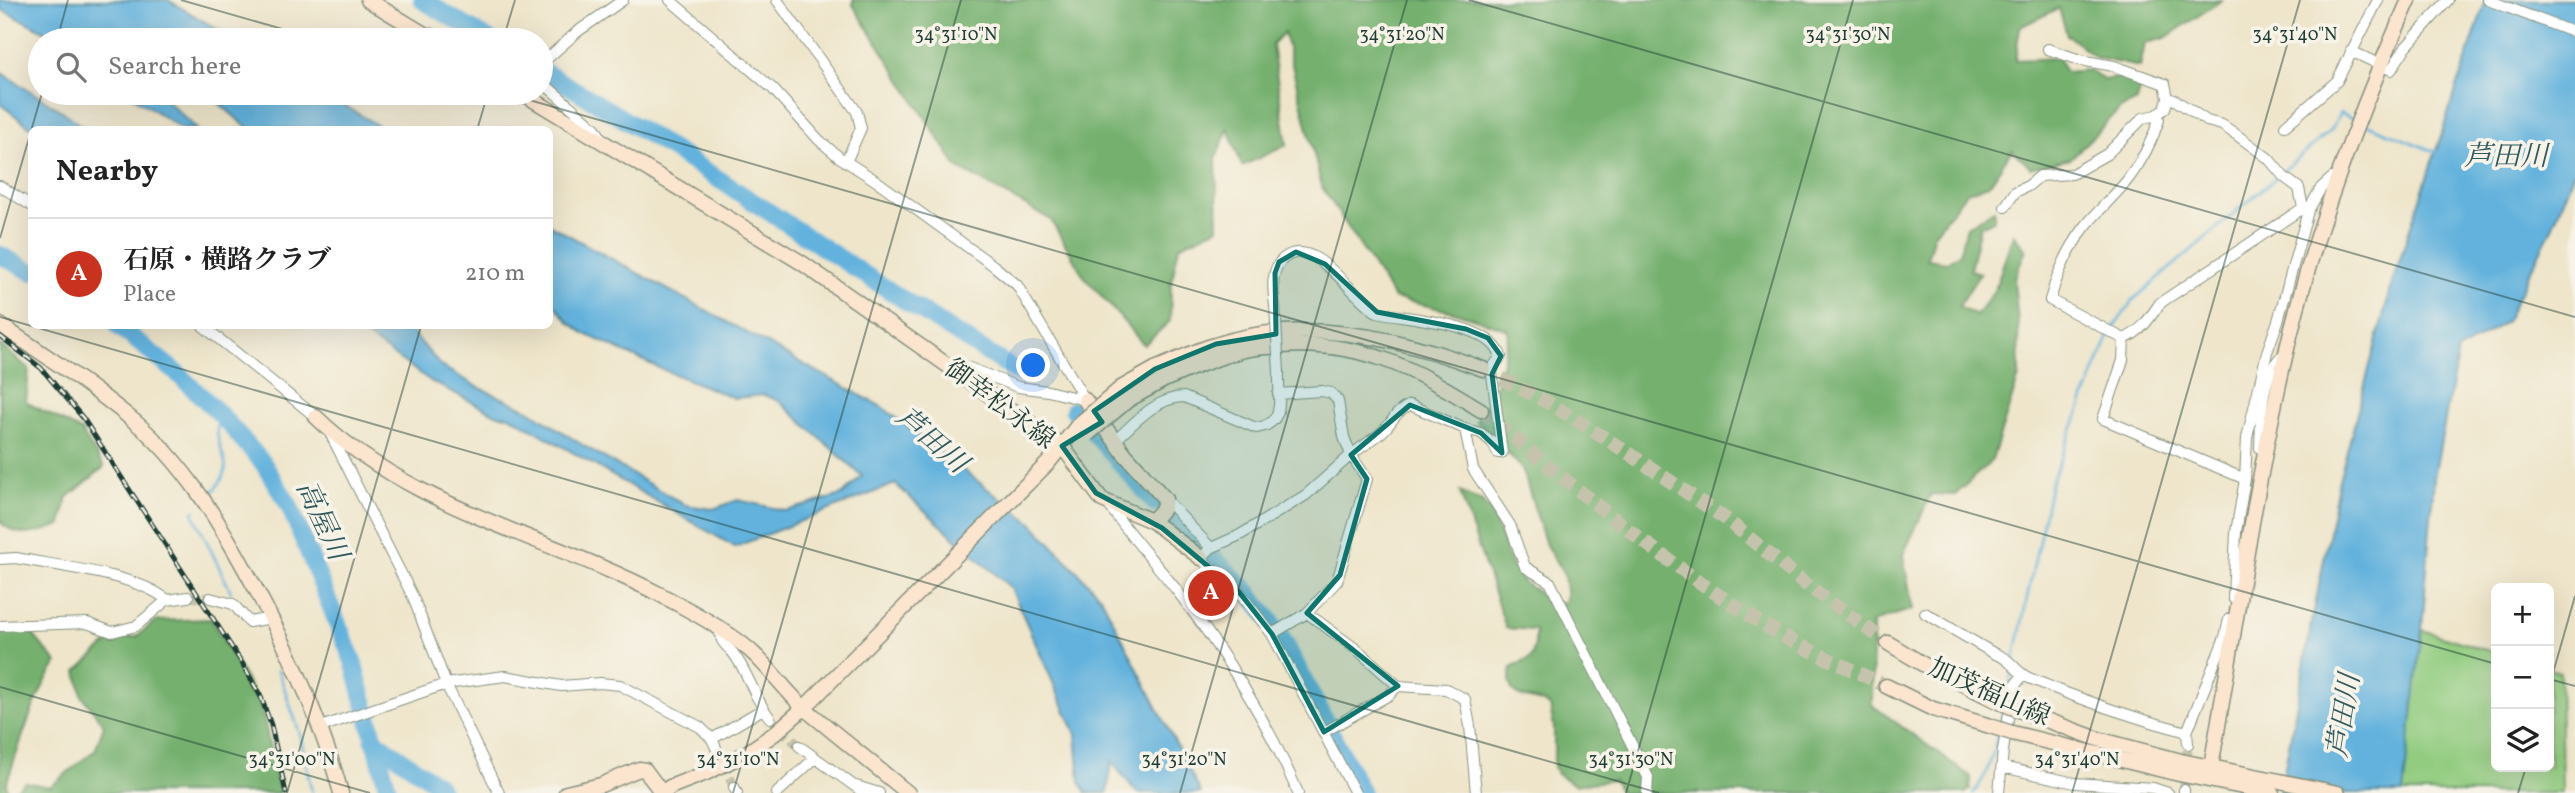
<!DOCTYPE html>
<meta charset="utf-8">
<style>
:root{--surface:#fff;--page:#f2f2f2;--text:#222;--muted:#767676;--line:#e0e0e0;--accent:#c8321e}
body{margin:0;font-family:Vollkorn,"Noto Serif JP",serif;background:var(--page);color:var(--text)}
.controls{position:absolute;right:21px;bottom:21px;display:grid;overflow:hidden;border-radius:10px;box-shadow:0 7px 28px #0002}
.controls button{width:63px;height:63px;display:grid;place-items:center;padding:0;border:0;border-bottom:2px solid var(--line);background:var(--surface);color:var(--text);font:35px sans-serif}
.you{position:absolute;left:1034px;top:366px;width:24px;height:24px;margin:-18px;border:5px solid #fff;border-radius:50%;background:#1a73e8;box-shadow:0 0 0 10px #1a73e833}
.badge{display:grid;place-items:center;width:46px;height:46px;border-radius:50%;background:var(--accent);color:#fff;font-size:23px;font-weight:700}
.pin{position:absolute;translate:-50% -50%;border:4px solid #fff;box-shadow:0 2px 7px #0006}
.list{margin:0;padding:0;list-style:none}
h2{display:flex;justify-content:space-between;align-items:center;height:91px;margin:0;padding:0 28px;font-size:30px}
h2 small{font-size:23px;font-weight:400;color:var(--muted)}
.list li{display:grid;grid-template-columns:46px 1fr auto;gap:21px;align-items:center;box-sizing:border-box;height:112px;padding:0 28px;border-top:2px solid var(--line)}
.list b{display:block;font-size:26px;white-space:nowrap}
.list p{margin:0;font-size:23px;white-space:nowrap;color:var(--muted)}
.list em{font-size:23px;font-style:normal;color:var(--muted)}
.icon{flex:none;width:38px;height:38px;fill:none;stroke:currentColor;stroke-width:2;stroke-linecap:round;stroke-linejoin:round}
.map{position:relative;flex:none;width:2575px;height:793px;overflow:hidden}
.search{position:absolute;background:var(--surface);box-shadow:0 7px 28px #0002;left:28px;top:28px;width:525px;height:77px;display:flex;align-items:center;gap:18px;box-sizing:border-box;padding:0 24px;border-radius:38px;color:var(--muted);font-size:26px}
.panel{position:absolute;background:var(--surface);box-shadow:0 7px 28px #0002;left:28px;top:126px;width:525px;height:203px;border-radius:10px}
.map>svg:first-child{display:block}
</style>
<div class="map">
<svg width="2575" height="793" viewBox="0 0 2575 793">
<rect width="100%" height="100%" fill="#f7f3e8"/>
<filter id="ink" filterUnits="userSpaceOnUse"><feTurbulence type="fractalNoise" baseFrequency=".0143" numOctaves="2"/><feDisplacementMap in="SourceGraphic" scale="14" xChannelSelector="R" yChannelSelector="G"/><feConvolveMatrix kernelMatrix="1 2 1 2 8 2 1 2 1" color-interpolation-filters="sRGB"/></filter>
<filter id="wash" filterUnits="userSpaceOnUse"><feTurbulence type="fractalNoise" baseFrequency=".00686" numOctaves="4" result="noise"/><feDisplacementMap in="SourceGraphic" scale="28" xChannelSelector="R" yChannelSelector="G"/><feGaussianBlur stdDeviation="1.57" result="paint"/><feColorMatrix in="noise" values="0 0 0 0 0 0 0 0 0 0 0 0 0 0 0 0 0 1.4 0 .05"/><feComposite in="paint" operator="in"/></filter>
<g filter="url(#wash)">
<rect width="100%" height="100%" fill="#eee5ca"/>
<path fill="#92cc80" stroke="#58845a" stroke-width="2" d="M2422,630L2496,653V767H2549V669L2560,672L2562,793H2401L2406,730Z"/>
<path fill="#75b06e" stroke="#4a7651" stroke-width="2" d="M853,0H2222L2165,38L2145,43L2140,67L2097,58L2067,35L2059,8L2020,27L2015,60L2058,58L2066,72L2088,70L2104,80L2127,76L2141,83L2137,101L2120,109L2070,159L2031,168L2012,150L1989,185L1967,192L1934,234L1927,259L1947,262L1959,254L1967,227L1994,210V220L1980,226L1970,270L1980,273L1959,306L1976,316L1995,289L2013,234L2026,249L2014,280L2018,323L2019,376L1992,460L1955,495L1931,494L1903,555L1913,609L1873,622L1872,705L1971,777L1970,789L1965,793H1621L1614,780L1575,785L1557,774L1554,767V728L1550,706C1528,693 1505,706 1511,668L1531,658L1535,644V630L1506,628L1460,492L1481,501L1491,511L1511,565L1524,583L1554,602L1562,604L1566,598V590L1564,575L1546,545L1522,468L1476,421C1498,395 1503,363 1509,330L1454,312L1394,298L1322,187L1284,32L1272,45L1287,145L1242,166L1228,129L1216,157L1218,228L1179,246L1171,284L1170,321L1144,345L1083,275L1051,220L957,167L853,5Z
M0,345L29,369L26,402L81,431L104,467L67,498L61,525C38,533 21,541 0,522Z
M211,619L261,706L280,793H13L25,782L50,787L95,750L104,725L82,696L77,671L112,639L136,637L156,621Z
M29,630L57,663C32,698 21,744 6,784L8,793H0V632Z"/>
<path fill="#63b2dd" stroke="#417888" stroke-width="2" d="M0,0H168L235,40H54L46,32L0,9Z
M2486,0H2575V168L2553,226L2505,322L2458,351L2434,477L2422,630L2403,793H2280L2338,484L2393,280Z
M0,72L62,111L86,129H33L0,104Z
M128,93H159L197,129H182Z
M207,93H323L384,129H249Z
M550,225L882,407L1033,524L1101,597L1201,793H1137L1112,762L1107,793H1086L1080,782L1076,734L1011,588L895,484L735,547L510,416L498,415L432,382L352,326H402L411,331L441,366L478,387L529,410L581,444L685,505L713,509L738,500L786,511L842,495L862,476L779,401L764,395L734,398L659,368L585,334L569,322L550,300Z"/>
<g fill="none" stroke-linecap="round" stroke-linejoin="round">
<path stroke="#63b2dd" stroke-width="2.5" d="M2364,123L2438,153
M2283,171L2331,130L2340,113L2354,119
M2112,330L2133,300L2278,176
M212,493C238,462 219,462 217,430C217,425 218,418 219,413
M195,510L193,513L231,592
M2014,661L2051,483L2109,336
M278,670L300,734L312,793
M2006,699L2012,671
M2000,723L2004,709
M1973,793C1988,777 1993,754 1998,732"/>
<path stroke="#63b2dd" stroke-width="18" d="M422,0L490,40
M541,70C705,164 858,275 1020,373
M0,255L32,272
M118,326L177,373L219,413L263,463L289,505L353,661L389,793
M1074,410L1155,503
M1168,516L1196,540
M1213,557L1245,588L1269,618L1285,643L1362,793
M373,739L438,785L442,793"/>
</g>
</g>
<g filter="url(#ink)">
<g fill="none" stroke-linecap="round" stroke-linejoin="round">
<path stroke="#c5c3ac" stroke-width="10" stroke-dasharray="10 5" stroke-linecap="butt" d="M188,597L210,598
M770,718L799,746
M717,750L734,787
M2184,790L2188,744"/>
<path stroke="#c5c3ac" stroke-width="14" stroke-dasharray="14 7" stroke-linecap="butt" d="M1483,369L1549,403L1630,454L1726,519L1808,586L1888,643
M1481,410C1574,488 1667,565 1771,629C1807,651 1848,667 1886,686"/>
<g stroke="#86917f" stroke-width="12">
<path id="street" d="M670,0L773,89L819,140L839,157L878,182L994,266L1017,285L1085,400
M777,0L857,112L861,128L846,162
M2488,0L2575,33
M426,32L453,40
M2048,49L2080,60L2114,66L2165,84L2168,98
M2351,51L2391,70L2406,47L2448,0
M541,64L577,32L623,0
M541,81L595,128L603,141
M2157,115L2159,120C2152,141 2142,161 2129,178C2116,195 2098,210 2085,227C2068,249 2057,274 2050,300L2124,339L2123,360L2103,419L2245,479
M2285,126L2337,81L2378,0
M0,186L32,206
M2005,207L2015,192L2028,186L2040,176L2072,174L2107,154L2143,118L2157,115L2165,108L2168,98L2175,100L2207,121L2222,125L2234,133L2268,158L2284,177L2299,188L2303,208L2308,211
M1275,305C1273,290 1270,269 1284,258C1315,234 1352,298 1377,312C1408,319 1489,322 1501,356L1493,367L1492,374L1502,453H1498L1492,442L1481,433L1465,429L1410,405C1393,413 1394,421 1383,431C1373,440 1361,447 1351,455L1344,437L1338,401L1331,393L1322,391L1278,394
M203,326L316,417
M2124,339C2142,331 2149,319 2160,303L2303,208
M949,368L959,364L1018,387L1048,391L1085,400
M1465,429L1473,469L1510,525L1525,567L1550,582L1648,777L1647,793
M329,431L413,597L446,684L499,793
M1115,441C1134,423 1157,397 1184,397L1256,428C1287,424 1278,397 1279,372
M2265,453L2260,448C2261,420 2260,370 2286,353
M1165,499L1211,548
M1108,504C1129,535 1155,562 1178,592C1225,653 1268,722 1298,793
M0,559L16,558C56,566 137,574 167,600
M210,598L233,604L249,622L272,618
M2233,598L2236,532L2245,479L2247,438L2267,352L2278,321L2308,211L2321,188L2332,178L2337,179
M1307,613L1360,652L1398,686L1446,689L1465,699L1470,726L1476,793
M1925,613L1995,654C2012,659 2015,672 2029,678C2081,700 2133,718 2187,732
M0,626L87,623L112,632L136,626L167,600L188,597
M720,630C720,642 725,644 733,653C749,673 754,699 770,718
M1272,634L1307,613L1337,581L1367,479L1351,455L1306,495L1240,535L1211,548L1201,558L1214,572L1239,592L1272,634L1355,793
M318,728L446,684L505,676L561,686L600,683L620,685L700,727L712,739L717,750
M1324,732L1389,695L1398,686
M712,739L763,709
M2188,744L2187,732L2225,637L2229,619
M799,746L864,793
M2002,767L2075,783L2153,788L2168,793
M856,786L879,793
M734,787L737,793
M2184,790V793
M777,793L814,759
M1999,793L2003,750L2013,688L2023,675"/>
</g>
<g stroke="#86917f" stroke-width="17">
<path id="secondary" d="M368,0L434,40
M522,93L802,263L1062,446L1102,500L1152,521L1201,558
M0,325C45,355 92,386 134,421C183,462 217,518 247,573C286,643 320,716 341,793
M1155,369C1175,361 1194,351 1215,345C1302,316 1400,337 1483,369
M1164,380C1190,369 1216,357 1244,350C1256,347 1269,347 1281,346C1362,340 1415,369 1481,410
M1085,400L1124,453L1165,499L1163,509L1152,521
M316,417C410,508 545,535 659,594C688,609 735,634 757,657C774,674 787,692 804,708L908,793
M1888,643L1926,666L1995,700
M1886,686L1933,709L1990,726
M2016,709L2098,739L2181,761L2338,793
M2012,733L2179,774L2272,793
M2211,767C2234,635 2253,501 2282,370C2310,243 2356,118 2409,0
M566,793L601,785L639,769L645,770L662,793
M664,793L670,787L706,773L745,754L774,734L804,708L1049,462L1078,425"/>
</g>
<use href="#street" stroke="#fff" stroke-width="10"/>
<use href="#secondary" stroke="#fbe5cf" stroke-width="14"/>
<g stroke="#1f3d34" stroke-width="5">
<path id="rail" d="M0,336L41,368L83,418L242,663L261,697L271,725L286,793"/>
</g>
<use href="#rail" stroke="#f7f3e8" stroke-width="2.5" stroke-dasharray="8" stroke-linecap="butt"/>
<g stroke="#86917f" stroke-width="12" stroke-linecap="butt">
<path id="street-bridge" d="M1275,305L1279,372"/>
</g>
<g stroke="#86917f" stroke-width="17" stroke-linecap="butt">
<path id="secondary-bridge" d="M1078,425L1121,388L1155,369
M1088,434L1128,400L1164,380
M1995,700L2016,709
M1990,726L2012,733"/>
</g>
<use href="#street-bridge" stroke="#fff" stroke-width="10"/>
<use href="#secondary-bridge" stroke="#fbe5cf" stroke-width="14"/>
</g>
</g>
<path fill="#0f766e" fill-opacity="0.2" stroke="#0f766e" stroke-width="5" stroke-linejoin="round" d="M1296,252L1325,264L1377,312L1466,329L1488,338L1501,356L1492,374L1502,453L1481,433L1410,405L1351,455L1367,479L1340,575L1307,613L1398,686L1324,732L1272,634L1239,592L1162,528L1096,493L1062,446L1102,422L1094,411L1155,369L1216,344L1276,334L1275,273L1279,262Z"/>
<path fill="none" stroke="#1f3d34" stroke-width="2" stroke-opacity="0.45" d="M181,0L321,40M1469,0L2575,317M57,40L68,0M503,40L515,0M505,93L2496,664M477,130L488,93M0,238L42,93M0,317L1659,793M2549,679L2575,686M0,687L370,793M2549,687L2575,596M287,793L421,326M733,793L961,0M1180,793L1407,0M1626,793L1853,0M2072,793L2300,0M2518,793L2526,767"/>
<g text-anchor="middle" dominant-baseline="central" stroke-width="7" stroke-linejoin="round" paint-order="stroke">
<g font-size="26" fill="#1f3d34" stroke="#f7f3e8">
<text transform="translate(999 405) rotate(37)">御幸松永線</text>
<text transform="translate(1989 693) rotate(24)">加茂福山線</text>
</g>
<g font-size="28" font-style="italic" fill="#305a5e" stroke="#f7f3e8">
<text x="2506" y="157">芦田川</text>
<text transform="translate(931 441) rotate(41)">芦田川</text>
<text transform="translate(321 521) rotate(65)">高屋川</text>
<text transform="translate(2345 716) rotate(-81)">芦田川</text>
</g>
</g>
<g font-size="18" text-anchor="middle" fill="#1f3d34" stroke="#f7f3e8" stroke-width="7" stroke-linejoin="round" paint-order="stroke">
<text x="956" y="40">34°31'10"N</text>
<text x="1402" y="40">34°31'20"N</text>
<text x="1848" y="40">34°31'30"N</text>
<text x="2295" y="40">34°31'40"N</text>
<text x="292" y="765">34°31'00"N</text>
<text x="738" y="765">34°31'10"N</text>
<text x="1184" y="765">34°31'20"N</text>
<text x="1631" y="765">34°31'30"N</text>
<text x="2077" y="765">34°31'40"N</text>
</g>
</svg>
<div class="controls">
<button>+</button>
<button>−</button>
<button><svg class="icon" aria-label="layers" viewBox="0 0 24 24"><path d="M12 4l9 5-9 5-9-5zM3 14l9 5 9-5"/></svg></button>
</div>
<div class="you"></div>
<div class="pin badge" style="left:1211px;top:593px">A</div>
<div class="search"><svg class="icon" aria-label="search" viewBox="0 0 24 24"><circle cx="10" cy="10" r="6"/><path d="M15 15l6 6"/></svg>Search here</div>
<section class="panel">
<h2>Nearby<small></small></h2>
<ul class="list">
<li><span class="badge">A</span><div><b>石原・横路クラブ</b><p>Place</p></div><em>210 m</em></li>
</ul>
</section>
</div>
